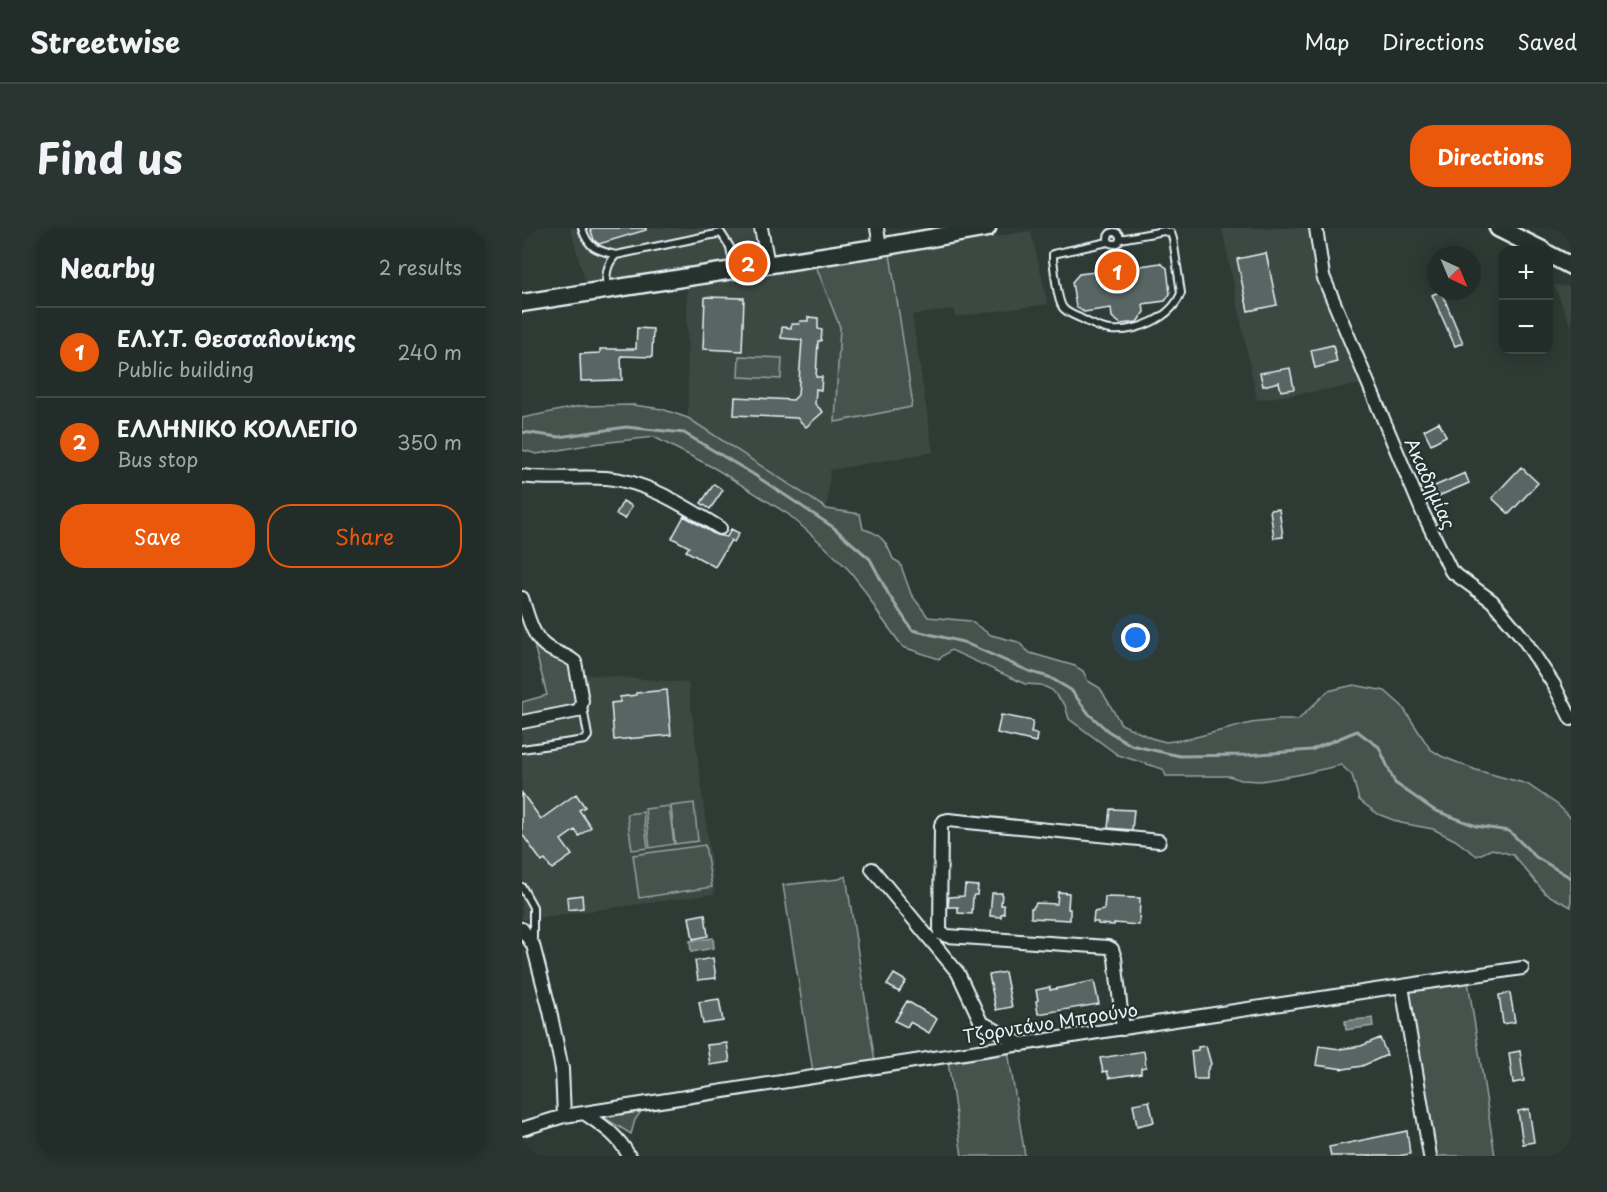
<!DOCTYPE html>
<meta charset="utf-8">
<style>
:root{--surface:#222c28;--page:#2a3430;--text:#f1f3f6;--muted:#a2a7a8;--line:#3f4845;--accent:#ea580c}
body{margin:0;font-family:"Playpen Sans",sans-serif;background:var(--page);color:var(--text)}
.controls{position:absolute;right:18px;top:18px;display:grid;overflow:hidden;border-radius:12px;box-shadow:0 3px 15px #0003}
.controls button{width:54px;height:54px;display:grid;place-items:center;padding:0;border:0;border-bottom:2px solid var(--line);background:var(--surface);color:var(--text);font:30px sans-serif}
.compass{position:absolute;left:905px;top:18px;width:54px;height:54px;border-radius:50%;background:var(--surface);box-shadow:0 3px 15px #0003;rotate:136deg}
.you{position:absolute;left:614px;top:410px;width:21px;height:21px;margin:-15px;border:4px solid #fff;border-radius:50%;background:#1a73e8;box-shadow:0 0 0 9px #1a73e833}
.badge{display:grid;place-items:center;width:39px;height:39px;border-radius:50%;background:var(--accent);color:#fff;font-size:20px;font-weight:700}
.pin{position:absolute;translate:-50% -50%;border:3px solid #fff;box-shadow:0 2px 6px #0006}
.list{margin:0;padding:0;list-style:none}
h2{display:flex;justify-content:space-between;align-items:center;height:78px;margin:0;padding:0 24px;font-size:26px}
h2 small{font-size:20px;font-weight:400;color:var(--muted)}
.list li{display:grid;grid-template-columns:39px 1fr auto;gap:18px;align-items:center;box-sizing:border-box;height:90px;padding:0 24px;border-top:2px solid var(--line)}
.list b{display:block;font-size:22px;white-space:nowrap}
.list p{margin:0;font-size:20px;white-space:nowrap;color:var(--muted)}
.list em{font-size:20px;font-style:normal;color:var(--muted)}
.actions{display:flex;gap:12px;padding:18px 24px}
.actions a{flex:1;padding:14px 0;border:2px solid var(--accent);border-radius:24px;text-align:center;font-size:21px;color:var(--accent)}
.actions .main{background:var(--accent);color:#fff}
.map{position:relative;flex:none;width:1049px;height:928px;overflow:hidden;border-radius:24px}
header{display:flex;align-items:center;gap:36px;box-sizing:border-box;height:84px;padding:0 30px;background:var(--surface);border-bottom:2px solid var(--line)}
header strong{font-size:28px}
nav{display:flex;gap:33px;margin-inline-start:auto;font-size:21px}
.intro{display:flex;align-items:center;justify-content:space-between;box-sizing:border-box;height:144px;padding:0 36px}
h1{margin:0;font-size:42px}
.button{padding:15px 27px;border-radius:24px;background:var(--accent);color:#fff;font-size:21px;font-weight:700}
main{display:flex;gap:36px;padding:0 36px}
aside{flex:1;background:var(--surface);border-radius:24px;box-shadow:0 3px 15px #0003}
.map>svg:first-child{display:block}
</style>
<header>
<strong>Streetwise</strong>
<nav><a>Map</a><a>Directions</a><a>Saved</a></nav>
</header>
<div class="intro"><h1>Find us</h1><a class="button">Directions</a></div>
<main>
<aside>
<h2>Nearby<small>2 results</small></h2>
<ul class="list">
<li><span class="badge">1</span><div><b>ΕΛ.Υ.Τ. Θεσσαλονίκης</b><p>Public building</p></div><em>240 m</em></li>
<li><span class="badge">2</span><div><b>ΕΛΛΗΝΙΚΟ ΚΟΛΛΕΓΙΟ</b><p>Bus stop</p></div><em>350 m</em></li>
</ul>
<div class="actions"><a class="main">Save</a><a>Share</a></div>
</aside>
<div class="map">
<svg width="1049" height="928" viewBox="0 0 1049 928">
<rect width="100%" height="100%" fill="#2e3b35"/>
<filter id="ink" filterUnits="userSpaceOnUse"><feTurbulence type="fractalNoise" baseFrequency=".0167" numOctaves="2"/><feDisplacementMap in="SourceGraphic" scale="12" xChannelSelector="R" yChannelSelector="G"/><feConvolveMatrix kernelMatrix="1 2 1 2 8 2 1 2 1" color-interpolation-filters="sRGB"/></filter>
<g filter="url(#ink)">
<path fill="#3b4843" d="M48,0H236L241,29L64,56Z
M700,0H788L796,53L841,156L735,172Z
M509,3L526,76L433,89L432,81L390,87L411,224L308,242L305,281L166,190L165,55Z
M1032,57L1049,59V98Z
M60,446L166,455L193,666L0,692V498L66,485Z"/>
<path fill="#45524e" stroke="#96a2a3" stroke-width="1.5" d="M368,26L390,171L389,179L313,194L318,99L294,38Z
M217,128L260,130L259,151L216,149Z
M111,177L140,181L166,190L305,281L338,286L341,301C359,305 365,315 371,331L378,335L389,366L406,389L448,393L469,407L496,414L508,425L553,438L561,443L566,453L578,460L599,496L629,510L644,514L666,511L729,495L756,492H776L806,463L832,457L863,463L880,478L908,521L919,528L954,542L1005,556L1036,577L1049,590V679L1024,666L991,627L970,621L955,628L933,612L911,601L879,595L856,586L837,572L830,547L819,537L775,547L739,553L719,552L707,548H644L641,541L596,527L547,491L543,477L530,462L519,457L503,456L429,422L417,431L381,419L358,388L341,360L327,342L300,316L266,286L194,241L132,209L71,216L15,226L0,222V190L58,178Z
M11,413L17,421L51,438L54,478L0,490V474L25,467Z
M172,575L176,613L153,616L149,578Z
M147,578L152,616L128,620L123,581Z
M121,584L126,620L110,622L105,586Z
M183,617L190,659L117,670L111,627Z
M324,648L353,834L291,844L261,657L317,651Z
M946,753L973,928H910L884,762Z
M486,823L503,928H440L426,833Z
M120,882L113,892L109,906L81,889Z"/>
<path fill="#6b7775" stroke="#9da8a9" stroke-width="1.5" d="M191,710L192,720L169,724L168,713Z
M850,790L851,798L824,802L823,793Z"/>
<g fill="none" stroke-linecap="round" stroke-linejoin="round">
<path stroke="#9da8a9" stroke-width="3" d="M0,204L37,209L104,199L162,205L231,246L311,299L348,331L367,367L390,402L441,414L509,444L527,449L549,462L567,486L586,503L609,517L626,521L658,528L724,527L789,522L835,503L857,519L873,555L912,582L954,598L987,603L1014,629L1049,650"/>
</g>
<path fill="#596563" stroke="#e8f1f8" stroke-width="1.5" d="M68,0H124V2L77,16L72,12Z
M744,25L755,77L726,83L715,31Z
M638,35L645,40L648,66L643,73L621,76L622,84L615,94L599,96L590,89L589,80L562,84L554,79L550,54L557,46L573,44L580,50L614,45L619,38Z
M919,63L941,115L933,118L910,67Z
M183,69L222,70L220,123L181,121Z
M286,89L296,90V101L300,102L299,113H296L294,149H300L299,162L294,161L293,176L301,184L284,199L275,190L212,187L213,169L271,172L276,167L280,112L259,110L260,99L269,100V96H277L278,93H286Z
M115,100L131,101L130,129L99,128L100,152L59,153L58,126L78,125V121H114Z
M811,117L815,134L793,140L789,122Z
M768,140L772,161L759,163L757,154L741,158L738,145Z
M917,194L924,208L909,216L902,202Z
M999,239L1016,255L987,286L970,270Z
M943,245L947,255L912,270L908,260Z
M192,256L201,262L188,281L179,275Z
M101,273L110,278L103,291L94,286Z
M757,281L761,309L752,310L748,282Z
M162,288L194,307L205,309L209,301L217,305L212,314L209,312L193,339L164,323L167,319L150,310Z
M145,462L149,507L92,512L89,475L98,474V469L114,467V465Z
M479,487L511,493L509,505L515,506L514,514L475,505Z
M0,565L19,591L54,566L63,579L57,582L69,599L57,608L53,602L39,612L50,627L30,641L23,632L20,634L0,606Z
M588,581L612,582L610,602L586,600Z
M443,657L456,658L455,667H452L451,669L450,686L436,685V679H426L427,669L442,668Z
M536,664L547,665L546,681H548V692L509,690V680H511L514,675L535,676Z
M470,665H480L479,677H482V686H479V689L468,688Z
M60,667L61,680L46,682L45,669Z
M583,669L618,670L617,697L592,695V697L576,696V694H571L572,684L582,682Z
M183,686L186,708L171,711L167,689Z
M191,730L194,750L176,752L173,733Z
M483,744L490,779L474,782L467,747Z
M372,746L384,753L377,764L365,757Z
M572,753L577,776L516,786L514,773L516,772L514,762L528,759V762Z
M988,765L993,794L981,796L977,767Z
M197,771L201,793L181,796L177,774Z
M385,773L415,791L407,805L388,794L385,799L373,793Z
M858,810L865,827L840,838L822,841L794,837L797,818L818,821L839,818Z
M205,815L208,834L188,837L185,817Z
M684,818L689,836L685,843V851H672L669,823L676,822V819Z
M622,823L624,839L619,840V845L587,850L585,843L581,844L578,830Z
M998,823L1002,853L991,855L987,825Z
M627,873L632,894L615,898L611,876Z
M1007,881L1012,914L1001,916L996,883Z
M885,903L888,926L876,928H809L807,919Z"/>
<g fill="none" stroke-linecap="round" stroke-linejoin="round">
<g stroke="#e8f1f8" stroke-width="10">
<path id="lane" d="M60,0C66,20 74,22 94,27
M586 10a6 6 0 1 1 12 0a6 6 0 1 1-12 0Z
M586,14L531,26V32C533,43 535,75 542,81C546,85 553,88 558,90C567,95 579,101 589,102C614,104 649,91 659,65L651,11L649,5L642,3L598,11
M84,61C84,47 84,37 94,27L199,5L208,19L212,41
M0,521L63,512L66,508L61,479
M0,659L11,679V714"/>
</g>
<g stroke="#e8f1f8" stroke-width="16">
<path id="street" d="M239,0L246,36
M355,0L358,19
M794,0L801,48L900,283L929,343L970,373L1001,410L1032,457L1049,491
M0,248C28,252 56,248 84,250C125,253 164,279 198,300
M0,370C6,387 10,411 28,421C37,426 45,427 53,434L60,473L58,481L55,483L0,494
M350,641L436,745L459,794L500,817
M0,701L11,717L28,783L40,841L42,888
M880,758L908,928
M601,801L593,730L590,721L586,719L425,708L418,705L419,597L422,593L426,592L637,613
M62,885L646,793L1000,740
M0,901L42,888L62,885C81,898 96,907 107,928"/>
</g>
<g stroke="#e8f1f8" stroke-width="21">
<path id="secondary" d="M976,0L1020,22
M1026,26L1049,38
M0,75L353,20L465,0"/>
</g>
<use href="#lane" stroke="#26332d" stroke-width="6"/>
<use href="#street" stroke="#26332d" stroke-width="12"/>
<use href="#secondary" stroke="#26332d" stroke-width="16"/>
</g>
</g>
<g text-anchor="middle" dominant-baseline="central" stroke-width="4.5" stroke-linejoin="round" paint-order="stroke">
<g font-size="18" fill="#e8f1f8" stroke="#26332d">
<text transform="translate(909 255) rotate(66)">Ακαδημίας</text>
<text transform="translate(528 794) rotate(-9)">Τζορντάνο Μπρούνο</text>
</g>
</g>
</svg>
<div class="controls">
<button>+</button>
<button>−</button>
</div>
<svg class="compass" viewBox="-18 -18 36 36"><path d="M0-13l5 13h-10z" fill="#e53935"/><path d="M0 13l5-13h-10z" fill="#a2a7a8"/></svg>
<div class="you"></div>
<div class="pin badge" style="left:595px;top:43px">1</div>
<div class="pin badge" style="left:226px;top:35px">2</div>
</div>
</main>
